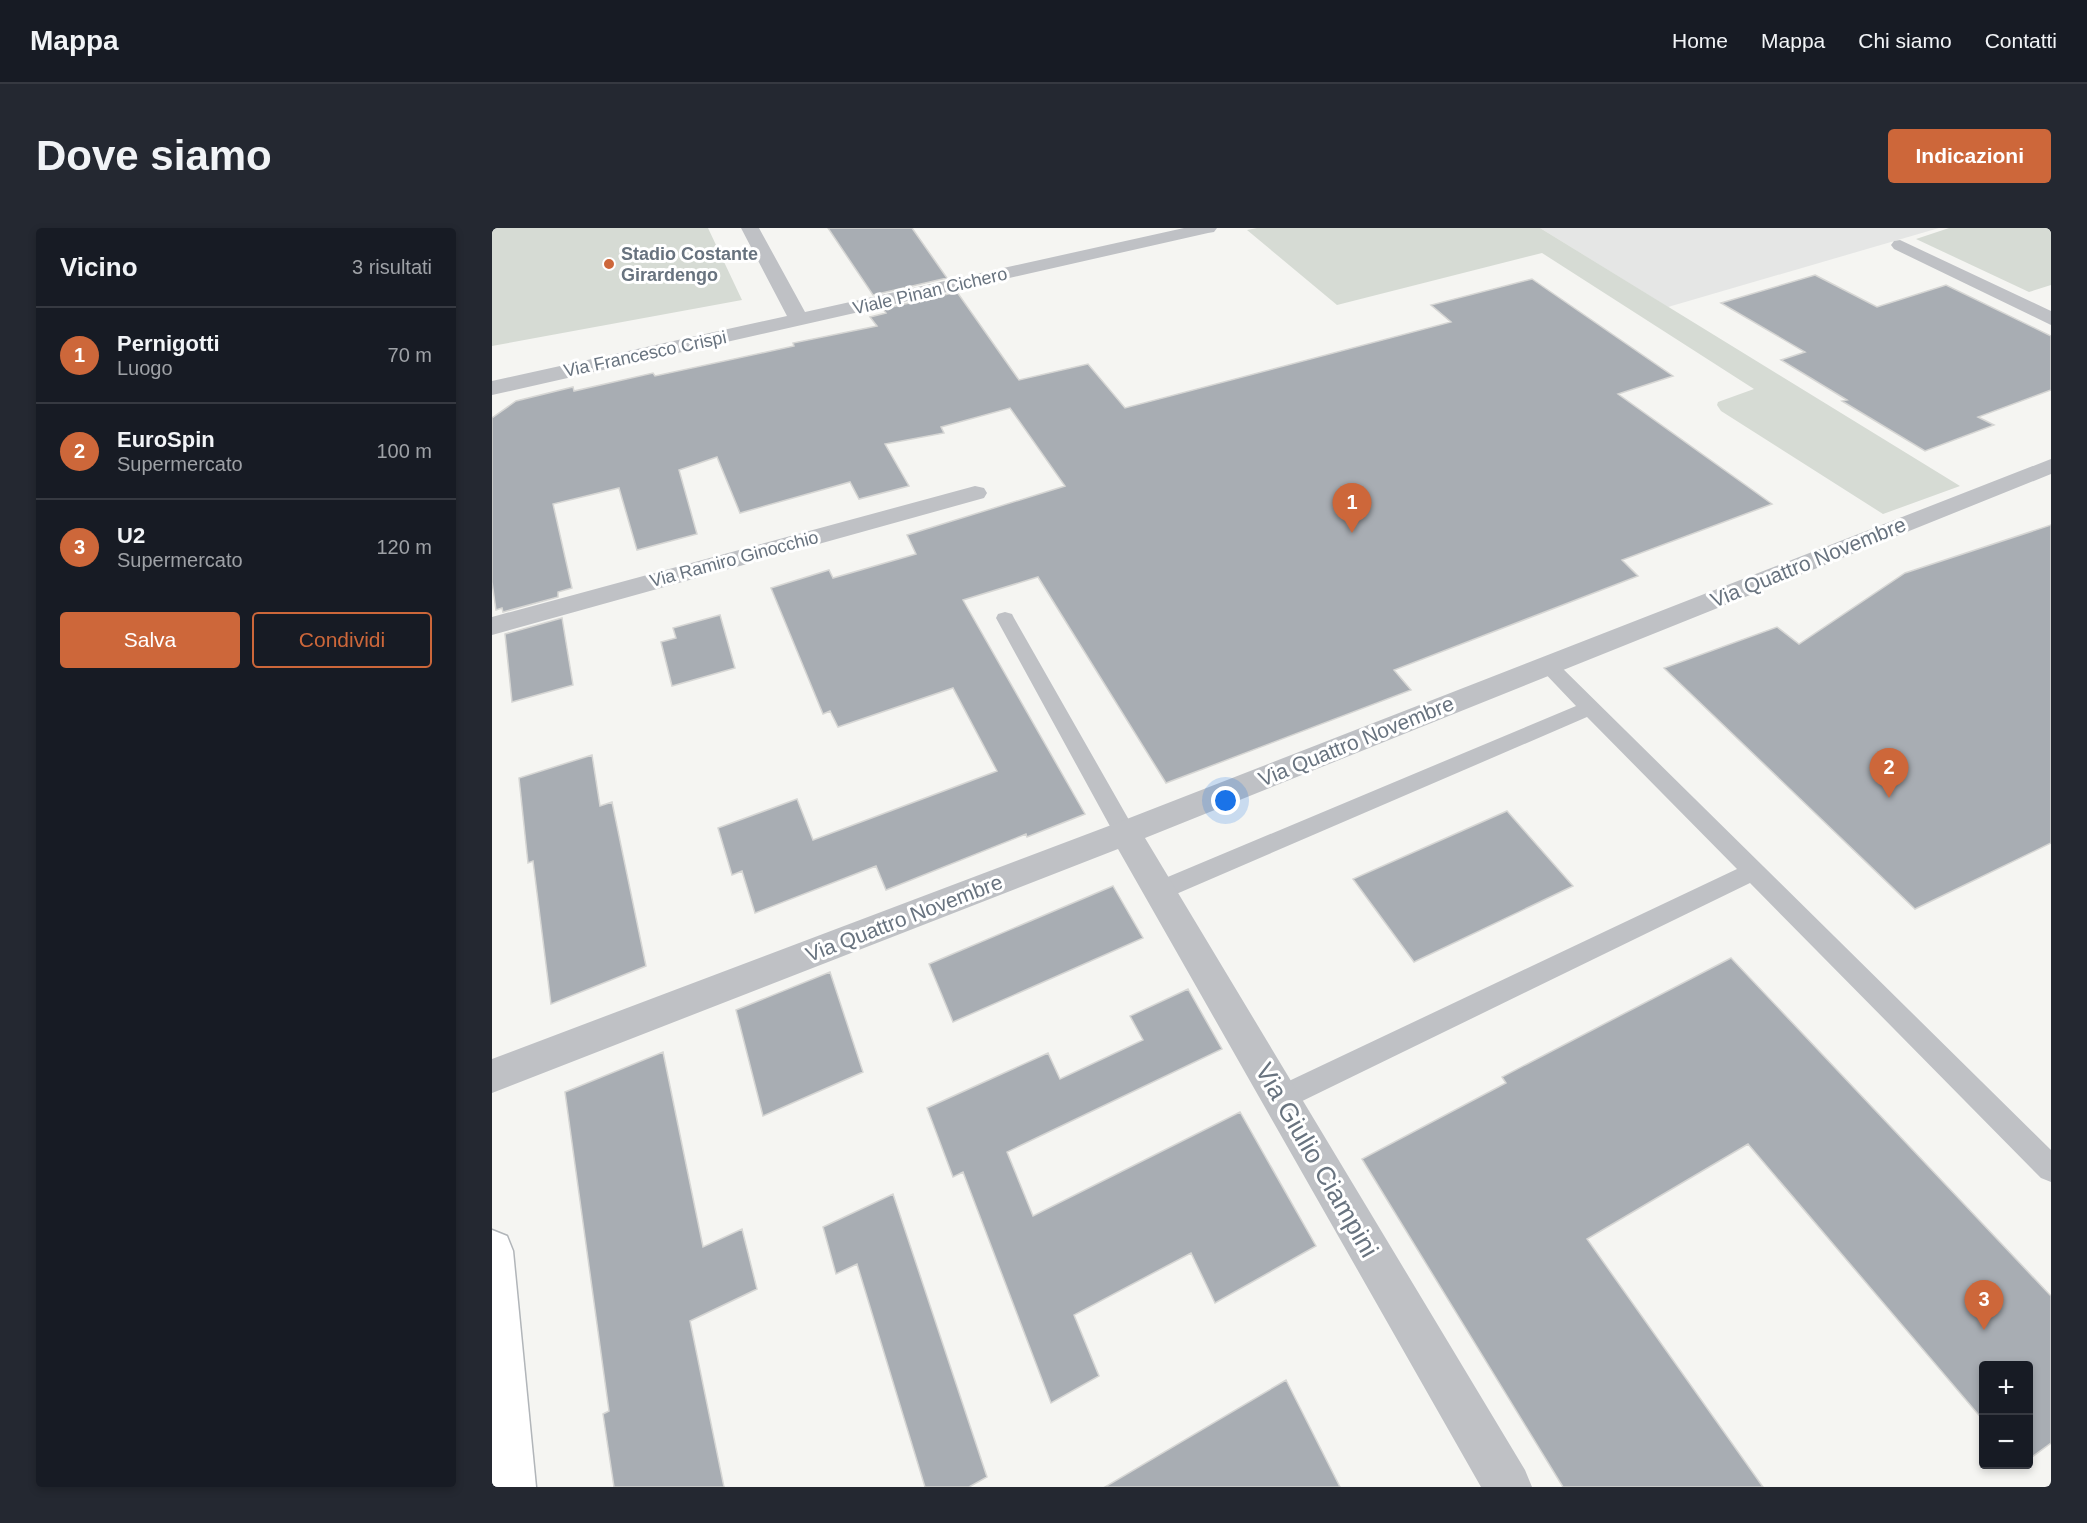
<!DOCTYPE html>
<html lang="it">
<meta charset="utf-8">
<style>
:root{--surface:#171b24;--page:#242831;--text:#f1f3f6;--muted:#9ea1a6;--line:#363941;--accent:#cd673a}
body{margin:0;font-family:Arial,sans-serif;background:var(--page);color:var(--text)}
.controls{position:absolute;right:18px;bottom:18px;display:grid;overflow:hidden;border-radius:6px;box-shadow:0 3px 9px #0003}
.controls button{width:54px;height:54px;display:grid;place-items:center;padding:0;border:0;border-bottom:2px solid var(--line);background:var(--surface);color:var(--text);font:30px sans-serif}
.you{position:absolute;left:734px;top:573px;width:21px;height:21px;margin:-15px;border:4px solid #fff;border-radius:50%;background:#1a73e8;box-shadow:0 0 0 9px #1a73e833}
.badge{display:grid;place-items:center;width:39px;height:39px;border-radius:50%;background:var(--accent);color:#fff;font-size:20px;font-weight:700}
.pin{position:absolute;translate:-50% -50px;filter:drop-shadow(0 2px 3px #0008)}
.pin::after{content:'';position:absolute;top:32px;width:21px;height:18px;background:inherit;clip-path:polygon(0 0,100% 0,50% 100%)}
.list{margin:0;padding:0;list-style:none}
h2{display:flex;justify-content:space-between;align-items:center;height:78px;margin:0;padding:0 24px;font-size:26px}
h2 small{font-size:20px;font-weight:400;color:var(--muted)}
.list li{display:grid;grid-template-columns:39px 1fr auto;gap:18px;align-items:center;box-sizing:border-box;height:96px;padding:0 24px;border-top:2px solid var(--line)}
.list b{display:block;font-size:22px;white-space:nowrap}
.list p{margin:0;font-size:20px;white-space:nowrap;color:var(--muted)}
.list em{font-size:20px;font-style:normal;color:var(--muted)}
.actions{display:flex;gap:12px;padding:18px 24px}
.actions a{flex:1;padding:14px 0;border:2px solid var(--accent);border-radius:6px;text-align:center;font-size:21px;color:var(--accent)}
.actions .main{background:var(--accent);color:#fff}
.map{position:relative;flex:none;width:1559px;height:1259px;overflow:hidden;border-radius:6px}
header{display:flex;align-items:center;gap:36px;box-sizing:border-box;height:84px;padding:0 30px;background:var(--surface);border-bottom:2px solid var(--line)}
header strong{font-size:28px}
nav{display:flex;gap:33px;margin-inline-start:auto;font-size:21px}
.intro{display:flex;align-items:center;justify-content:space-between;box-sizing:border-box;height:144px;padding:0 36px}
h1{margin:0;font-size:42px}
.button{padding:15px 27px;border-radius:6px;background:var(--accent);color:#fff;font-size:21px;font-weight:700}
main{display:flex;gap:36px;padding:0 36px}
aside{flex:1;background:var(--surface);border-radius:6px;box-shadow:0 3px 9px #0003}
.map>svg:first-child{display:block}
</style>
<header>
<strong>Mappa</strong>
<nav><a>Home</a><a>Mappa</a><a>Chi siamo</a><a>Contatti</a></nav>
</header>
<div class="intro"><h1>Dove siamo</h1><a class="button">Indicazioni</a></div>
<main>
<aside>
<h2>Vicino<small>3 risultati</small></h2>
<ul class="list">
<li><span class="badge">1</span><div><b>Pernigotti</b><p>Luogo</p></div><em>70 m</em></li>
<li><span class="badge">2</span><div><b>EuroSpin</b><p>Supermercato</p></div><em>100 m</em></li>
<li><span class="badge">3</span><div><b>U2</b><p>Supermercato</p></div><em>120 m</em></li>
</ul>
<div class="actions"><a class="main">Salva</a><a>Condividi</a></div>
</aside>
<div class="map">
<svg width="1559" height="1259" viewBox="0 0 1559 1259">
<rect width="100%" height="100%" fill="#f5f5f2"/>
<path fill="#e5e6e5" d="M1048,0H1447L1176,79Z"/>
<path fill="#d6dbd4" d="M0,0H216L250,72L0,118Z
M765,0H1048L1468,258L1391,286L1229,183L1225,177L1226,174L1262,161L1050,25L845,77L755,2Z
M1457,0H1559V57L1537,64L1424,11Z"/>
<path fill="#a8adb3" stroke="#d6d6d4" stroke-width="1.5" d="M336,0H420L455,50L381,67Z
M1323,47L1385,79L1454,57L1559,108V162L1486,189L1502,197L1433,223L1350,173L1355,172L1289,132L1313,124L1229,75Z
M1040,51L1181,148L1126,166L1280,276L1130,332L1146,348L902,442L919,462L674,555L546,349L471,372L593,586L535,609L534,606L394,662L384,638L263,685L250,643L240,647L226,600L305,571L321,612L505,543L461,460L346,499L338,483L331,486L279,360L337,342L341,350L424,326L415,307L573,258L518,180L449,199L452,205L393,216L417,258L367,271L358,254L248,285L225,229L187,242L205,306L145,322L127,260L61,276L80,360L66,364V369L11,384L10,380L4,382L0,354V190L24,173L81,159L82,163L161,145L163,148L302,118L301,115L385,98L378,89L394,85L391,81L465,64L527,152L596,136L633,180L959,94L939,77Z
M1559,297V615L1423,681L1172,440L1285,399L1307,416L1413,345Z
M228,387L243,440L180,458L169,414L184,410L181,400Z
M70,390L81,457L20,474L13,406Z
M100,527L108,578L120,574L154,738L59,776L41,633L36,635L27,550Z
M1015,583L1081,658L922,734L861,651Z
M621,658L651,710L461,794L437,736Z
M1239,730L1559,1068V1215L1536,1232V1137H1491V1192L1256,916L1095,1011L1271,1259H1071L870,931L1014,855L1010,849Z
M338,744L371,844L271,888L244,782Z
M696,761L730,821L515,924L541,988L748,884L824,1018L723,1075L699,1025L582,1087L607,1148L559,1175L471,944L461,949L435,880L556,825L568,851L651,812L638,788Z
M171,824L211,1019L250,1001L265,1061L198,1093L232,1259H122L111,1186L117,1183L73,864Z
M401,966L495,1249L477,1259H433L365,1036L344,1046L331,999Z
M794,1152L848,1259H613Z"/>
<g fill="none" stroke-linecap="round" stroke-linejoin="round">
<g stroke="#b1b5b9" stroke-width="3">
<path id="secondary" d="M0,1002L15,1008L21,1023L44,1259H0Z"/>
</g>
<path fill="#bfc1c5" fill-rule="evenodd" d="M513,384L520,386L522,390L641,599L644,605L641,611L633,614L625,611L504,390L506,386Z
M1055,430L1062,432L1559,922V954L1549,950L1258,655L798,879L789,882L780,879L776,870L780,861L1245,641L1095,489L675,670L667,672L659,670L655,663L659,656L1084,478L1045,437L1048,432Z"/>
<path fill="#bfc1c5" fill-rule="evenodd" d="M249,0H267L313,84L692,0H725L722,4L716,5L0,167V153L295,88Z
M1408,12L1559,83V97L1402,21L1399,17L1402,13Z
M1559,231V246L653,610L1033,1242L1040,1259H989L626,621L0,865V831L622,596Z
M483,258L492,260L495,265L492,270L0,407V389Z"/>
<use href="#secondary" fill="#fff" fill-rule="evenodd"/>
</g>
<circle fill="#cd673a" stroke="#fff" stroke-width="2" cx="117" cy="36" r="6"/>
<g text-anchor="middle" dominant-baseline="central" stroke-width="6" stroke-linejoin="round" paint-order="stroke">
<g font-size="18" font-weight="bold" fill="#68737f" stroke="#fff" text-anchor="start">
<text x="129" y="26">Stadio Costante<tspan x="129" dy="21">Girardengo</tspan></text>
</g>
<g font-size="18" fill="#68737f" stroke="#fff">
<text transform="translate(438 63) rotate(-13)">Viale Pinan Cichero</text>
<text transform="translate(153 126) rotate(-12)">Via Francesco Crispi</text>
<text transform="translate(242 331) rotate(-15)">Via Ramiro Ginocchio</text>
</g>
<g font-size="21" fill="#68737f" stroke="#fff">
<text transform="translate(1316 334) rotate(-22)">Via Quattro Novembre</text>
<text transform="translate(864 513) rotate(-22)">Via Quattro Novembre</text>
<text transform="translate(412 690) rotate(-21)">Via Quattro Novembre</text>
</g>
<g font-size="26" fill="#68737f" stroke="#fff">
<text transform="translate(825 932) rotate(60)">Via Giulio Ciampini</text>
</g>
</g>
</svg>
<div class="controls">
<button>+</button>
<button>−</button>
</div>
<div class="you"></div>
<div class="pin badge" style="left:860px;top:305px">1</div>
<div class="pin badge" style="left:1397px;top:570px">2</div>
<div class="pin badge" style="left:1492px;top:1102px">3</div>
</div>
</main>
